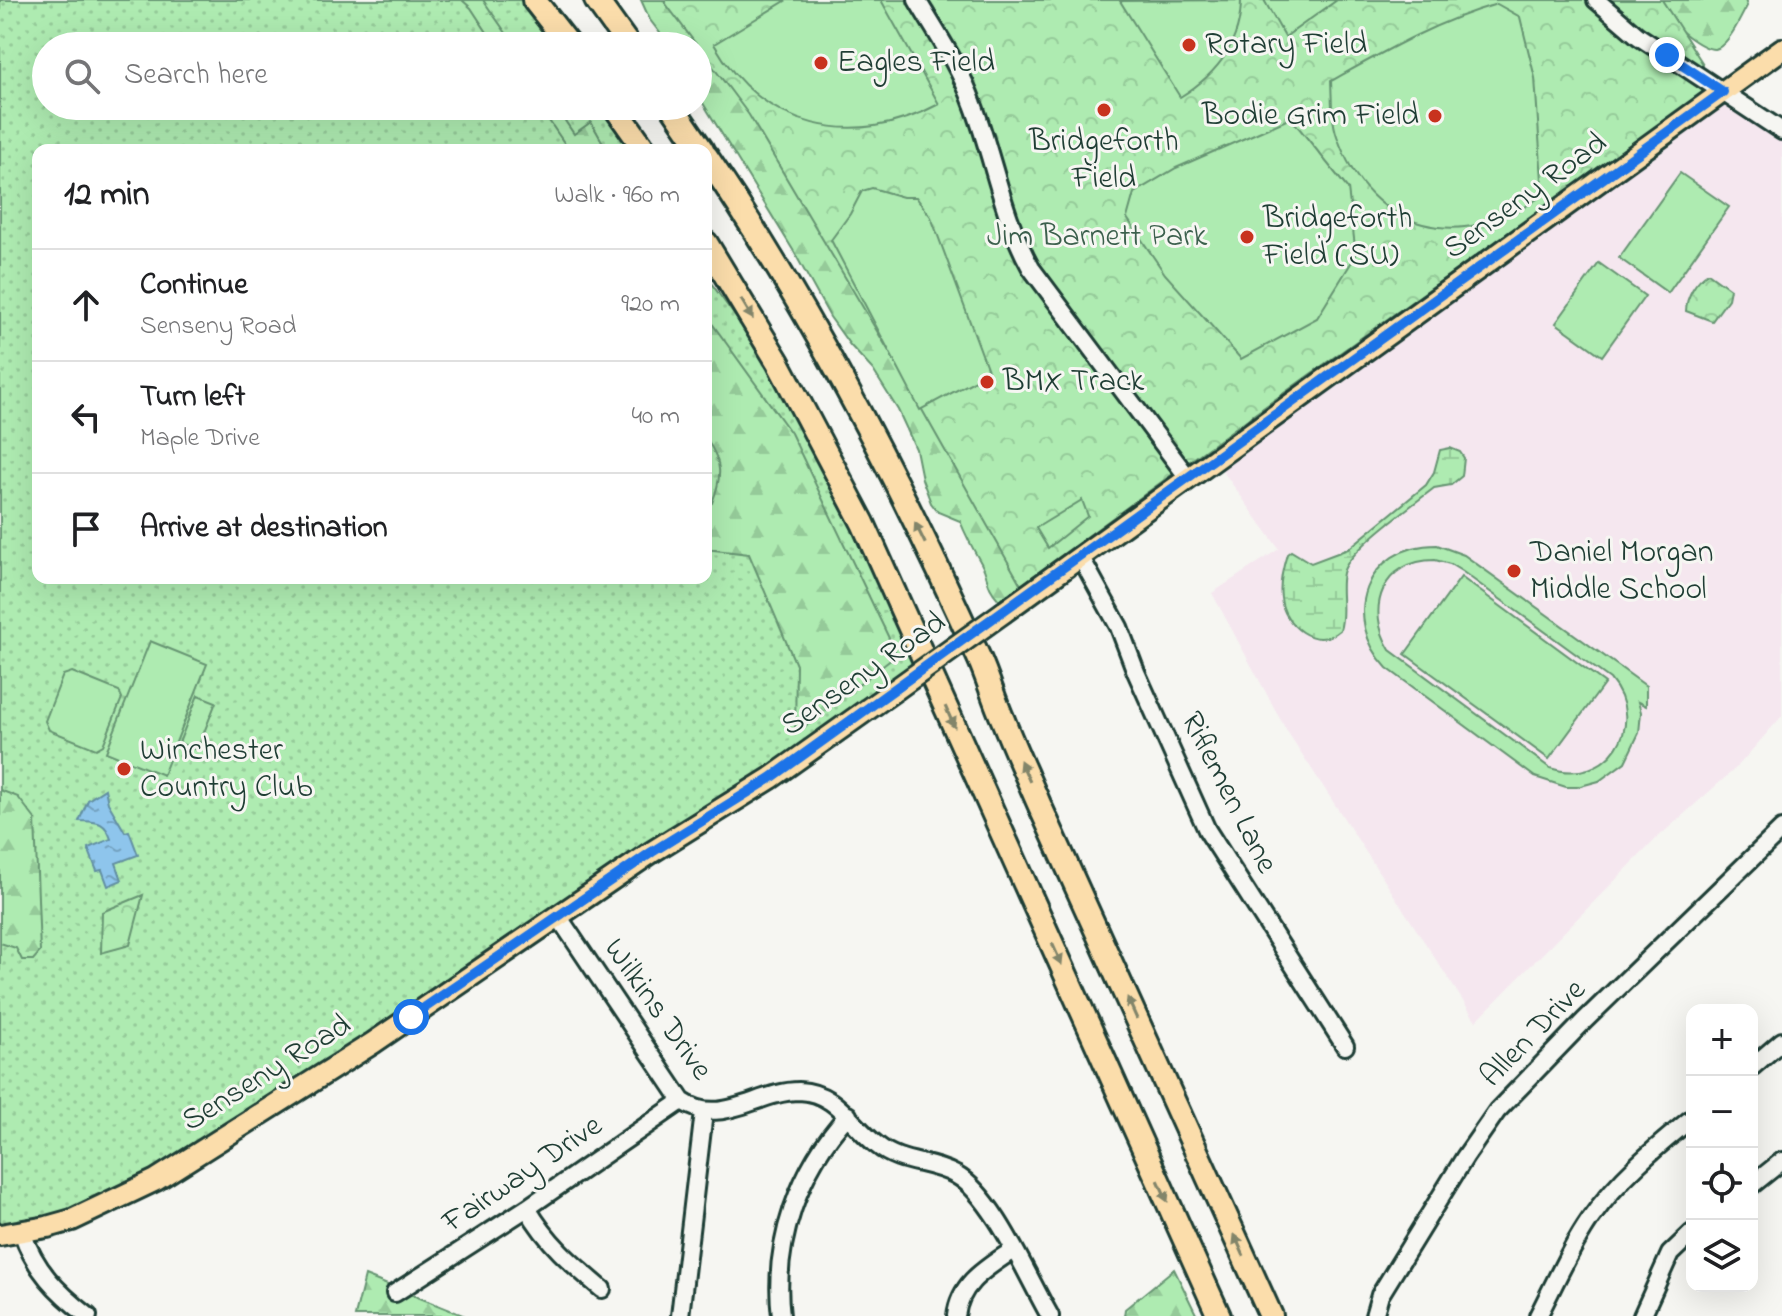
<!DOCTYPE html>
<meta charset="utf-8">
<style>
:root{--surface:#fff;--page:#f2f2f2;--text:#202124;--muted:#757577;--line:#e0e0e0}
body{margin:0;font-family:"Indie Flower",sans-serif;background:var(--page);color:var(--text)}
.controls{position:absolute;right:24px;bottom:24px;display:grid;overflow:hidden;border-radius:16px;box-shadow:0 8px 32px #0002}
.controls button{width:72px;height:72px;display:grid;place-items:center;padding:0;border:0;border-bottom:2px solid var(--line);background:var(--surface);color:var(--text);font:40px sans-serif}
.stop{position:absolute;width:24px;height:24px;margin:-18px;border:6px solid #1a73e8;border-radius:50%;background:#fff}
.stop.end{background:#1a73e8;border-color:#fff;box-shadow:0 2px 8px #0008}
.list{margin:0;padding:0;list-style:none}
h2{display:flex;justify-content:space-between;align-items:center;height:104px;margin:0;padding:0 32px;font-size:34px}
h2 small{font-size:26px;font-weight:400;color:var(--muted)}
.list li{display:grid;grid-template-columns:52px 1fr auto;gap:24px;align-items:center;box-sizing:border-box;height:112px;padding:0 32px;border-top:2px solid var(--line)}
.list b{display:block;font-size:30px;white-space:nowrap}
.list p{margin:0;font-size:26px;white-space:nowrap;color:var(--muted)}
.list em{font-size:26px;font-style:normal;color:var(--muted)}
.icon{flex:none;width:44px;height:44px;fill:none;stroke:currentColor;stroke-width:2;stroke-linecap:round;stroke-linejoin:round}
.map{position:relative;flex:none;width:1782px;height:1316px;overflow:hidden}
.search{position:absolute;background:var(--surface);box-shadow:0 8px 32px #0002;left:32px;top:32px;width:680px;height:88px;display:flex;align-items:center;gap:20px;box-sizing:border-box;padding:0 28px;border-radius:44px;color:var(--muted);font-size:30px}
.panel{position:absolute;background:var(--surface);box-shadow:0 8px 32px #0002;left:32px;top:144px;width:680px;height:440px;border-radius:16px}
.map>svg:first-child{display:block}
</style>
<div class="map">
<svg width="1782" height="1316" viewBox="0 0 1782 1316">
<defs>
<pattern id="grass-dots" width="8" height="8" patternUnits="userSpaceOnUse" patternTransform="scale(2)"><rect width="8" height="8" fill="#aeebb1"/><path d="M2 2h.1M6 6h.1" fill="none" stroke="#95ca99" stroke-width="1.8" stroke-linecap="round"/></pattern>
<pattern id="forest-firs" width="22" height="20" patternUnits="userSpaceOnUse" patternTransform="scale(2)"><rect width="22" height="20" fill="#aeebb1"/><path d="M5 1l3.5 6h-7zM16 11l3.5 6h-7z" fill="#95ca99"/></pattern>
<pattern id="wetland-marsh" width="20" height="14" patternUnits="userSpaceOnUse" patternTransform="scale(2)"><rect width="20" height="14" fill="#aeebb1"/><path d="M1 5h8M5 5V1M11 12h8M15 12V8" fill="none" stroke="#95ca99"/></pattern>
<pattern id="park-crowns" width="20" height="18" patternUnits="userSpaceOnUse" patternTransform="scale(2)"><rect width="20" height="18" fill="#aeebb1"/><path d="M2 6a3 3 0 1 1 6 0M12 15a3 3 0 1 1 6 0" fill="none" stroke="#95ca99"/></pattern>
<pattern id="water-ripples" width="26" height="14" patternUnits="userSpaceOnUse" patternTransform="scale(2)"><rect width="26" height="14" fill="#8ec5ec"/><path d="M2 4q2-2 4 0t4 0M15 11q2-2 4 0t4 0" fill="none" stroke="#73a1c0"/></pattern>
</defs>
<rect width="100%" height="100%" fill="#f6f6f2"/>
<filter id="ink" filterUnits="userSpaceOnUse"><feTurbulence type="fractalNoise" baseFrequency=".0125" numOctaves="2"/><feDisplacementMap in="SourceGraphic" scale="16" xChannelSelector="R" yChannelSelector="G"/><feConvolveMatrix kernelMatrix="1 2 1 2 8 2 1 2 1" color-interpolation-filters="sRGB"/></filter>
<g filter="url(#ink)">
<path fill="#f5e7ef" d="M1731,97L1782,131V716L1737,767L1656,839L1476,1021L1285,728L1212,593L1279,549L1219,466L1319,397Z"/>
<path fill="url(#grass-dots)" stroke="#669472" stroke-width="2" d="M0,0H533L570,46H46V106H609L633,150H38V578H706V276L807,416L927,666L122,1198L0,1233Z"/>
<path fill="url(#forest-firs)" stroke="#669472" stroke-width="2" d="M462,0H483L515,46H496L471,8Z
M641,0H680L1038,573L999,600C984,584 990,578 981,563C973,549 966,536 960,521L938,512L931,503L922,479L916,449L898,410L873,370L850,345L830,317L793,250L698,95V46H670L650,20Z
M1646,0H1745L1747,6C1741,17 1730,42 1718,48C1703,56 1658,10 1646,0Z
M539,106H555L574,134L591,122L607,150H569Z
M706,315L791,433L897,655L795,734L796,665L749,554L706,549V505L712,503C722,477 723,462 706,439Z
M0,790L18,797L35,819L40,952L33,960H22L16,948L0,943Z
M1174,1269L1197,1316H1124L1125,1309Z
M365,1276L465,1316H355Z"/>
<path fill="url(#wetland-marsh)" stroke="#669472" stroke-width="2" d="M1450,448L1460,452L1464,458L1462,476L1451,485L1434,488C1413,505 1348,550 1343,573C1339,592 1346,611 1340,630C1315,652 1283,624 1281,598C1279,584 1283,567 1287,554L1291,551L1311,563L1348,549L1426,485L1434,472L1440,450Z"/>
<path fill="url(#park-crowns)" stroke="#669472" stroke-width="2" d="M663,0H1662L1703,64L1702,94L1238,426L1021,585L890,353L749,115Z
M1708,273L1730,289L1728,299L1712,321L1686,311C1686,297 1696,280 1708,273Z
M143,895L130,945L101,953L102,912Z"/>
<path fill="#aeebb1" stroke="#669472" stroke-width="2" fill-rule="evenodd" d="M787,0H881L939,104C854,150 762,129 714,44Z
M1241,0C1241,44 1216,75 1180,97L1120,1Z
M1264,0H1337L1285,37Z
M1497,4L1520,17L1535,78L1543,195C1464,253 1370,234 1337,136C1331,119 1332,99 1331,81C1385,51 1437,21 1497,4Z
M1291,118L1348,189L1356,255L1317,318L1241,359L1165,274L1127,218L1134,193L1176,168Z
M1680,173L1729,207L1668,293L1619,258Z
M872,188L903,197H916L931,217L989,373L920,410L831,240L850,214L862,191Z
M1599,263L1645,296L1602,356L1556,323Z
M1082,500L1088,516L1048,548L1036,528Z
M1437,545L1464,555L1646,686V706L1638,702L1641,712L1639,733L1625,762L1599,781L1577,787H1566L1535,777L1387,668C1340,618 1365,545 1437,545ZM1435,560L1450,564L1463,572L1610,679C1649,725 1608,787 1550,768L1390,650C1364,608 1383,560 1435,560Z
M1461,577L1605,683L1549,759L1405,654Z
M150,641L207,664L163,775L106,752Z
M72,672L119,691L122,698L103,745L96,749L49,730L45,721L63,675Z
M198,695L216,702L197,750L179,743Z"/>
<path fill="url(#water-ripples)" stroke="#628fa2" stroke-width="2" d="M105,789L108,803L125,832L129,831L138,855L116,863L122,880L108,886L102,870L97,871L88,848L111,839C105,820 96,822 79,821L88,800Z"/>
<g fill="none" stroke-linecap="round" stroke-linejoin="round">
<g stroke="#1f3d34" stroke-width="22">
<path id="minor" d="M917,0C937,34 960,67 973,104C994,159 1002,216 1031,268L1189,479
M1596,0L1638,36L1782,131
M1080,556L1119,627L1136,672L1207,830L1345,1046
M558,916L682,1101C721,1128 758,1091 799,1091C836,1092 851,1125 877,1145C901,1165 930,1160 956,1175C993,1195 1028,1278 1050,1316
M1752,1067L1782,1041
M1752,1185L1782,1161
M527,1208C548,1244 571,1263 602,1289
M22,1232C35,1270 57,1292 88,1316
M395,1293L527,1208L682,1101
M680,1316L704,1112
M781,1316C772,1244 799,1168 848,1115
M956,1316C960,1282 987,1268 1013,1250
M1374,1316L1380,1295L1465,1157L1497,1111L1584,1021L1782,829
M1538,1316C1555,1283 1570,1248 1591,1218C1618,1179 1655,1148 1692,1118
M1642,1316L1670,1254L1692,1233"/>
</g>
<g stroke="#1f3d34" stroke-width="26">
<path id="major" d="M1004,612L1782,49
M0,1235L47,1227L72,1220L156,1180L373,1043L652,852L771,778L895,690"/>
</g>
<g stroke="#1f3d34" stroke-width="28">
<path id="highway" d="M534,0L570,46
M596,0L629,46
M614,106L645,150
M672,106L702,150
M706,156C813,313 901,484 979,658C988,678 994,700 1003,720C1014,748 1027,776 1039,804L1271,1316
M706,243L778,362L863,523L1219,1316"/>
</g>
<use href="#minor" stroke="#f6f6f2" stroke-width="16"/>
<use href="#major" stroke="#fbddab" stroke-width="20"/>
<use href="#highway" stroke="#fbddab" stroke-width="22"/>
<g stroke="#1f3d34" stroke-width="26" stroke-linecap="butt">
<path id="major-bridge" d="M895,690L1004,612"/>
</g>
<use href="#major-bridge" stroke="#fbddab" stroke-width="20"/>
</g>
<defs><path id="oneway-solid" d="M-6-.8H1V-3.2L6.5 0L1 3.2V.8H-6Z" transform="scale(2)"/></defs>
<g fill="#82856a">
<use href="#oneway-solid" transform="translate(747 309) rotate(59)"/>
<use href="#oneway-solid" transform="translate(920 533) rotate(-116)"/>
<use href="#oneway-solid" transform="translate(950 717) rotate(66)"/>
<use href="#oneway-solid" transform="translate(1025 771) rotate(-114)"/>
<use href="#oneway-solid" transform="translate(1057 954) rotate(66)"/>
<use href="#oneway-solid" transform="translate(1132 1008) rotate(-114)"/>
<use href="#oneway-solid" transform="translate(1163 1191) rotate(66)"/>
<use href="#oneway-solid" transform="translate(1239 1245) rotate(-114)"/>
</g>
</g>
<g fill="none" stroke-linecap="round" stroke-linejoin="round" filter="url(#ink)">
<path stroke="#1a73e8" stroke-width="10" d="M411,1017L652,852L771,778L1723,92L1667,55"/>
</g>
<g fill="#c8321e" stroke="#f6f6f2" stroke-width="3">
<circle cx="1189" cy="45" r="8"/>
<circle cx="821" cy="63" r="8"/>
<circle cx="1104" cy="110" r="8"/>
<circle cx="1435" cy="116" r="8"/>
<circle cx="1247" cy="237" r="8"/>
<circle cx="987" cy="382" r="8"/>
<circle cx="1514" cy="571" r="8"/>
<circle cx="124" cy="769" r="8"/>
</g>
<g text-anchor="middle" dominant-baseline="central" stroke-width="6" stroke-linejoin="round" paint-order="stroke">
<g font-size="32" fill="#1f3d34" stroke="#f6f6f2" text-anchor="start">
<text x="1205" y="45">Rotary Field</text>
<text x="837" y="63">Eagles Field</text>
<text x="1419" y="116" text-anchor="end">Bodie Grim Field</text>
<text x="1104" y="142" text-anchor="middle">Bridgeforth<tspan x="1104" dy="37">Field</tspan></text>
<text x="1263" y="219">Bridgeforth<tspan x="1263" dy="37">Field (SU)</tspan></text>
<text x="1003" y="382">BMX Track</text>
<text x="1530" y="553">Daniel Morgan<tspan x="1530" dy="37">Middle School</tspan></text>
<text x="140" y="751">Winchester<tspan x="140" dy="37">Country Club</tspan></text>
</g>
<g font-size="32" fill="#1f3d34" stroke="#f6f6f2">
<text transform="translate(1526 197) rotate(-36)">Senseny Road</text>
<text transform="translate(864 675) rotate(-35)">Senseny Road</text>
<text transform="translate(1228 793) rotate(63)">Riflemen Lane</text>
<text transform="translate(657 1010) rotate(55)">Wilkins Drive</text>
<text transform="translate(1534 1034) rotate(-46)">Allen Drive</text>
<text transform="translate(267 1074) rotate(-32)">Senseny Road</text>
<text transform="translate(523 1175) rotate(-34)">Fairway Drive</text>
</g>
<g font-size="32" fill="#3c604d" stroke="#f6f6f2">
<text x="1097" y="237">Jim Barnett Park</text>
</g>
</g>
</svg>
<div class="controls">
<button>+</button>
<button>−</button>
<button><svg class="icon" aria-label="locate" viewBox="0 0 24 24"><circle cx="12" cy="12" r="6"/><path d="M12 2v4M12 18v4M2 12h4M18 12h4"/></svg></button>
<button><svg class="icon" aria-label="layers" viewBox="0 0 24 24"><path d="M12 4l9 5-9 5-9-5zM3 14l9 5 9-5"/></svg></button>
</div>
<div class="stop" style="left:411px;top:1017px"></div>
<div class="stop end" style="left:1667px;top:55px"></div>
<div class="search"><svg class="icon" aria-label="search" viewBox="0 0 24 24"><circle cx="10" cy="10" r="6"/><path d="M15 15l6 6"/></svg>Search here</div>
<section class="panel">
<h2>12 min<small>Walk · 960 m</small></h2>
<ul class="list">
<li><svg class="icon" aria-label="ahead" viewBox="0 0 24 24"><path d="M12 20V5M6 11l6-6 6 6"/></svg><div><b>Continue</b><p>Senseny Road</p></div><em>920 m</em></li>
<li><svg class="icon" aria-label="left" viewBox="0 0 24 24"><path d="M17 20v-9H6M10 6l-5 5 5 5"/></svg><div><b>Turn left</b><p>Maple Drive</p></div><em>40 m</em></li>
<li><svg class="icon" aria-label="arrive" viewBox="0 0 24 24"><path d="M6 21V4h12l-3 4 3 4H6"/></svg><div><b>Arrive at destination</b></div></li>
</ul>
</section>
</div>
